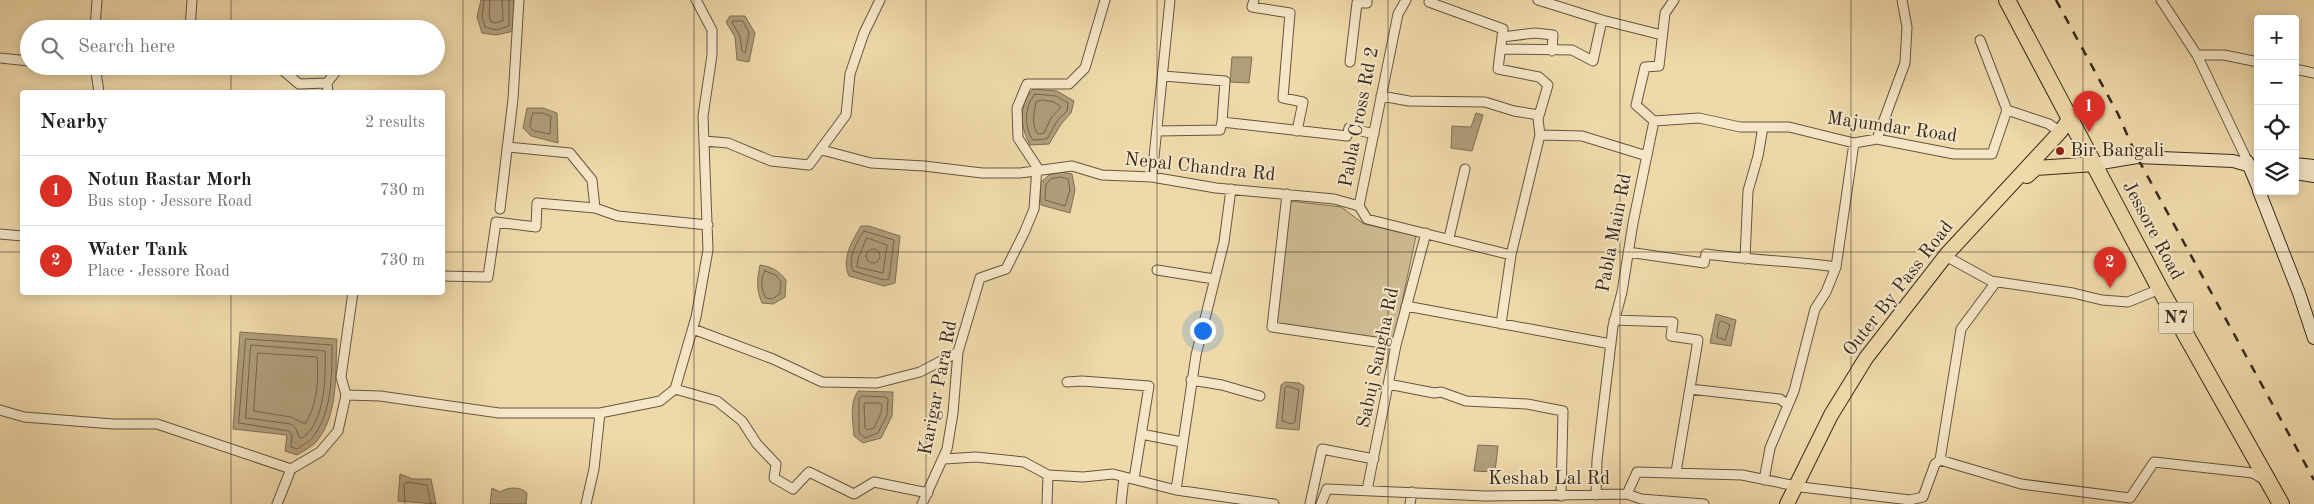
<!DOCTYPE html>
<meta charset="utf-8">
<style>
:root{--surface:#fff;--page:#f6f6f6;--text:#202124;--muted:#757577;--line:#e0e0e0;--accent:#d93025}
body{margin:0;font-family:"Old Standard TT",serif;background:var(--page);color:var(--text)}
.controls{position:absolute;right:15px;top:15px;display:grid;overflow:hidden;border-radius:5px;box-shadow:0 2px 12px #0003}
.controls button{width:45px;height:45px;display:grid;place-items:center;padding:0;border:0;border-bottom:1px solid var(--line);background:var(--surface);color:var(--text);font:25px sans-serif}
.you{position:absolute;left:1202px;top:330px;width:18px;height:18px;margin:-12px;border:4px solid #fff;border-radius:50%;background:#1a73e8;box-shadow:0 0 0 8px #1a73e833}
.badge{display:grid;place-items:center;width:32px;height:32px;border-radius:50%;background:var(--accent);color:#fff;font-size:16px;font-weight:700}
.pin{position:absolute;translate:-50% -41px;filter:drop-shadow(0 1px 2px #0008)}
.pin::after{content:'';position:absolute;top:26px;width:18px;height:15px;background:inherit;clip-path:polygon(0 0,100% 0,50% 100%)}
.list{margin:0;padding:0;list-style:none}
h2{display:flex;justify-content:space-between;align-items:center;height:65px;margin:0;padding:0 20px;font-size:21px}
h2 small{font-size:16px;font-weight:400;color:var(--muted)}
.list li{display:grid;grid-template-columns:32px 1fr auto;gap:15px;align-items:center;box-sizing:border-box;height:70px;padding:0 20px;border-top:1px solid var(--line)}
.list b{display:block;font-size:19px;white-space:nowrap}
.list p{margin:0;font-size:16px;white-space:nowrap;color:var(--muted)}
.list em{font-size:16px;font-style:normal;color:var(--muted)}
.icon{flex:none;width:28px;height:28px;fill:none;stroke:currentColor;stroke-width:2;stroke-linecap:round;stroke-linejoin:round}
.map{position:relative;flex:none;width:2314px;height:504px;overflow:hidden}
.search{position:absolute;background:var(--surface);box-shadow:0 2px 12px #0003;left:20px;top:20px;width:425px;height:55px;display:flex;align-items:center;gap:12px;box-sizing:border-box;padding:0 18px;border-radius:28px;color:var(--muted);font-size:19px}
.panel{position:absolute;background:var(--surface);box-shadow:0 2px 12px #0003;left:20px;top:90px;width:425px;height:205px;border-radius:5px}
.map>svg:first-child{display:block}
</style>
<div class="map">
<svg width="2314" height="504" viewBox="0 0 2314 504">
<rect width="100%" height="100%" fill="#efd9a9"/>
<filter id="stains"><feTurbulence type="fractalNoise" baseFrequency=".004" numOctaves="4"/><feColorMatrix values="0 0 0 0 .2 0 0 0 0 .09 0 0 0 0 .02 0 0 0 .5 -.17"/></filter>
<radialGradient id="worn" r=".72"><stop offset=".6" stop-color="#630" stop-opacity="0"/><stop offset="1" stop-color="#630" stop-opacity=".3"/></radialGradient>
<path fill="#cfbb92" stroke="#827259" d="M1290,201L1341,207L1364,224L1416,236L1394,340L1275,324Z"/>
<path fill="#b09d7a" stroke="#7f6f56" d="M481,0H514V31L496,35L482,33L477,17Z
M730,16H745L755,33L749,62L737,60L735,37L726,22Z
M1232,57H1252L1249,83L1230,82Z
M1033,89L1057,91L1074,101L1071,113L1061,124L1049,144L1030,145C1020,126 1018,106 1033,89Z
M527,108H543L557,113L558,143L531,136L523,128Z
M1476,113L1483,115L1472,151L1451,148L1452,126L1471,127Z
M1061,172L1072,174L1075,190L1070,213L1041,205L1040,183L1049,175Z
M861,226H869L900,236L895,283L884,286L849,276C841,259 852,241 861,226Z
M760,265C772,267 778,270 786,280L785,297L773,304L762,303C756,289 757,280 760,265Z
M1716,314L1736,320L1731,346L1710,343Z
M240,332L337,339C335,373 339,413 317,441C312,447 303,451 297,455L285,451L287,435L233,429Z
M1285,382L1299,383L1304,386L1299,430L1276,428L1281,385Z
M858,391L893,392L892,416L881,438L863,443L854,436C853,422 849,404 858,391Z
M1478,445L1498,446L1495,472L1474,471Z
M400,474L413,479H431L436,504L398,501Z
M492,488L500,492C508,487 520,486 527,493L526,504H490Z"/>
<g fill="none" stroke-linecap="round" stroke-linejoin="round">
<path stroke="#72634d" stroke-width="1" d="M484,0L482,17L485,27L496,30L509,26V0
M490,0L489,16L491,22L495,23L503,21L502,0
M733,21H743L749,33L745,53L742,51L740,36L733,24Z
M1035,94L1056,96L1068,103L1067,111L1057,121L1047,139L1033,140C1024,128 1024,106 1035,94Z
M1043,100L1054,102L1061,107L1051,118L1044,133L1038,134C1031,126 1034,112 1036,102Z
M533,113H542L551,116L550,134L534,131L530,127Z
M1061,177L1068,179L1070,190L1065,206L1045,200L1046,184L1051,179Z
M864,231L894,240L889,279L884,280L853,271C847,259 857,241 864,231Z
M867,238L887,245L883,273L857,267L858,259Z
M866 256a7 7 0 1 1 14 0a7 7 0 1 1-14 0Z
M765,271L776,275L781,282L780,294L772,299L766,298C761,289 760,279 765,271Z
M1722,321L1730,325L1725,340L1717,337L1719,323Z
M246,339L332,345C332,376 332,412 313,437C310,442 302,445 297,449L291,447L292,435L289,431L239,423Z
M251,345L325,351C326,375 325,424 302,438L299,437L296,429L291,424L246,418Z
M258,353L317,357C319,379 317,406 305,424L291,417L254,411Z
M1288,386L1299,390L1295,422L1292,424L1282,421L1285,388Z
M862,396L886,397L888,399L887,415L878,433L865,438L859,433V399Z
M867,403H880L882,405L881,413L874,428L867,430L865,428L864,404Z
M405,504L404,485L407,482L427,485L431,504"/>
<g stroke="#645542" stroke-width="11">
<path id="street" d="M1254,0L1252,7L1290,13L1283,98L1303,102L1297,131
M1406,0L1398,14L1359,206L1367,219L1511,255L1540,135L1582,136L1647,156
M1538,0L1602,20L1662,35
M2161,0L2197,55L2245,156
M1429,2L1503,29L1498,69L1539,77L1548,85L1538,119L1540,135
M335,26V29
M95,29L97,0
M190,29L192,0
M1502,37L1535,33L1553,35L1552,51
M1980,40L2007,110L2049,124L2060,132
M1501,49L1572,50L1593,61L1602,20
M2197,55H2224L2258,62
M0,58L29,61
M1350,62L1357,3H1367V0
M95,66L99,92
M278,66L299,84L327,83
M2295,69L2314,73
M1163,76L1225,81L1222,122
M328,92L327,83L337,70V66
M1381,96L1409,101L1485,102L1514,111L1539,115
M1654,121L1699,118L1740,127H1789L1854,143L1877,139L1954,154H1992L2007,110
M1654,121L1636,105L1645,67L1659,66L1665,13L1674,0
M1157,131L1220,130L1222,122L1347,136L1349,128L1374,134
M1877,139L1905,63L1907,27L1902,0
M704,141L728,143L771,161L809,165L846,115L850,74L864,33L880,0
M507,147L570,153L592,180L595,208L618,216L708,225
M822,150L871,163L924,166L982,173H1020L1072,166L1102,175L1152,177L1216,188L1334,199L1359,206
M1152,177L1170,0
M1287,194L1272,327L1396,345
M500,209L513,99L519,0
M0,234L22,236
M1449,238L1465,169
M1628,252L1704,263L1706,254C1749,260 1793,261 1836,267
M1745,259L1748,191L1758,156L1763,127
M1951,259L1991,281L2073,293L2102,300L2128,302L2160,289
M1157,270L1214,279
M442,276L488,277L496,222L536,227L537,203L595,208
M1406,306L1611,344
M1614,320L1673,322L1671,336L1698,340L1676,472
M1501,324L1511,255
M693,329L773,359L822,382L877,383L920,372L958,352
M1191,380L1222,385L1260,396
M1067,382L1082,381L1149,386L1134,479
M1388,384L1434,393L1441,392L1466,401L1527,404L1563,411L1561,496
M675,389L717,401L742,421L757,444L776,464L774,478L793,489L809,472L854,494L874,482L928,493
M1690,389L1780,399L1788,405
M346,395L380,396L499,413H600L660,401L675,389L696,317L708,250L703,116L712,55V30L696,0
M0,410L24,417L113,424H157L291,469
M1141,434L1182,442
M944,459L976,457L1024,462L1048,475L1083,477L1113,474L1176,490L1274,504
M1940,460L1961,329L1996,282
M1764,480L1770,448L1794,391L1815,309L1826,292L1836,267L1854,143
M1176,490L1196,355L1224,242L1231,189
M1367,490L1396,345L1426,233
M1627,494L1641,499L1704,504
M1596,495L1597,460L1613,326L1622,292L1633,223L1654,121
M277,504L291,469L320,452L338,431L346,395L341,377L353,292
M586,504L594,469L600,413
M922,504L947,449L953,413L958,352L980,278L1006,269L1024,233L1034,209L1037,167L1018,138L1017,108L1027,84H1069L1085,68L1105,0
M1047,504L1048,475
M1121,504L1124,477
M1310,504L1322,449L1374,459
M1321,504L1327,489L1485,496L1627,494L1637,472L1742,475L1801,487L1910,500L1923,497L1935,464L1940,460L2021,484L2130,498L2154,462L2253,473L2263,479
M1410,504L1412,492"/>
</g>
<g stroke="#352920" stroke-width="14">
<path id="secondary" d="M2247,161L2258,187
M2095,164L2137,157L2233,161L2258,168
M2295,164L2314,166
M2295,173L2314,176
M2259,191L2299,293L2314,338"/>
</g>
<g stroke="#352920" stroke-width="16">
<path id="primary" d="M2027,176L2036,168L2095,164
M1787,504L1831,415L1866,358L1947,254L2060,132L2070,118"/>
</g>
<g stroke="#352920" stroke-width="18">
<path id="highway" d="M2007,0L2160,289L2281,504"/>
</g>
<use href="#street" stroke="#f5e6c7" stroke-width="9"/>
<use href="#secondary" stroke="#f5e6c7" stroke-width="12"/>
<use href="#primary" stroke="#efd9a9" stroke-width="14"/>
<use href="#highway" stroke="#efd9a9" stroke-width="16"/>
<path stroke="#352920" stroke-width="2.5" stroke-dasharray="9 9" stroke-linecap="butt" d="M2056,0L2118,114L2137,157L2314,480"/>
</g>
<path fill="none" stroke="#352920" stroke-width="1" stroke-opacity="0.55" d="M231,0V29M463,0V504M694,0V504M926,0V504M1157,0V504M1388,0V504M1620,0V504M1851,0V504M2083,0V504M231,66V92M0,252H22M442,252H2314M231,292V504"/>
<circle fill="#8f2418" stroke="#f5e6c7" stroke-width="2" cx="2060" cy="151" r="5"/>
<g text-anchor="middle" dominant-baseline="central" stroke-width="4" stroke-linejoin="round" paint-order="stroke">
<rect fill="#f5e6c7" stroke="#6f6252" stroke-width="1" x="2158.5" y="302.5" width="35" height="31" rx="4"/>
<g font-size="18" font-weight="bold" fill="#352920">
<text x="2176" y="318">N7</text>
</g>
<g font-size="19" fill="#352920" stroke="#f5e6c7">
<text transform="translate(1360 117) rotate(-79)">Pabla Cross Rd 2</text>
<text transform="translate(1892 128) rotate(8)">Majumdar Road</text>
<text transform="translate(1200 168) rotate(6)">Nepal Chandra Rd</text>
<text transform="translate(2152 231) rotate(62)">Jessore Road</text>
<text transform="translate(1615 233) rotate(-79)">Pabla Main Rd</text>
<text transform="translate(1899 289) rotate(-52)">Outer By Pass Road</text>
<text transform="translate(1379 358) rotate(-78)">Sabuj Sangha Rd</text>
<text transform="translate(939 388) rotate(-79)">Karigar Para Rd</text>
<text x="1549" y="479">Keshab Lal Rd</text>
</g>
<g font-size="19" fill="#352920" stroke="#f5e6c7" text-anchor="start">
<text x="2070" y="151">Bir Bangali</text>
</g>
</g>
<rect width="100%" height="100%" filter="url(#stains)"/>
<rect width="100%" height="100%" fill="url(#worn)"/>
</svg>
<div class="controls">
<button>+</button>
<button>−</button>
<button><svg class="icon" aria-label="locate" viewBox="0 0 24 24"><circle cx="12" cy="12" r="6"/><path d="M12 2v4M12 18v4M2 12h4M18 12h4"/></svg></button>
<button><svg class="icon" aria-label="layers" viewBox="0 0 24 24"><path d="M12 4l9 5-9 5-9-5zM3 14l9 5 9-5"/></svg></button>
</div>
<div class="you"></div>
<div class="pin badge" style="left:2089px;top:132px">1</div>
<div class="pin badge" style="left:2110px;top:288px">2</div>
<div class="search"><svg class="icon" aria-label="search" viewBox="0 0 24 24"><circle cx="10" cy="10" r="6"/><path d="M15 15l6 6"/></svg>Search here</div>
<section class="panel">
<h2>Nearby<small>2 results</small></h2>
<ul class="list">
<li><span class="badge">1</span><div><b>Notun Rastar Morh</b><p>Bus stop · Jessore Road</p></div><em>730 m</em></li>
<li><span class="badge">2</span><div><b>Water Tank</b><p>Place · Jessore Road</p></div><em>730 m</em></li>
</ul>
</section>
</div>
